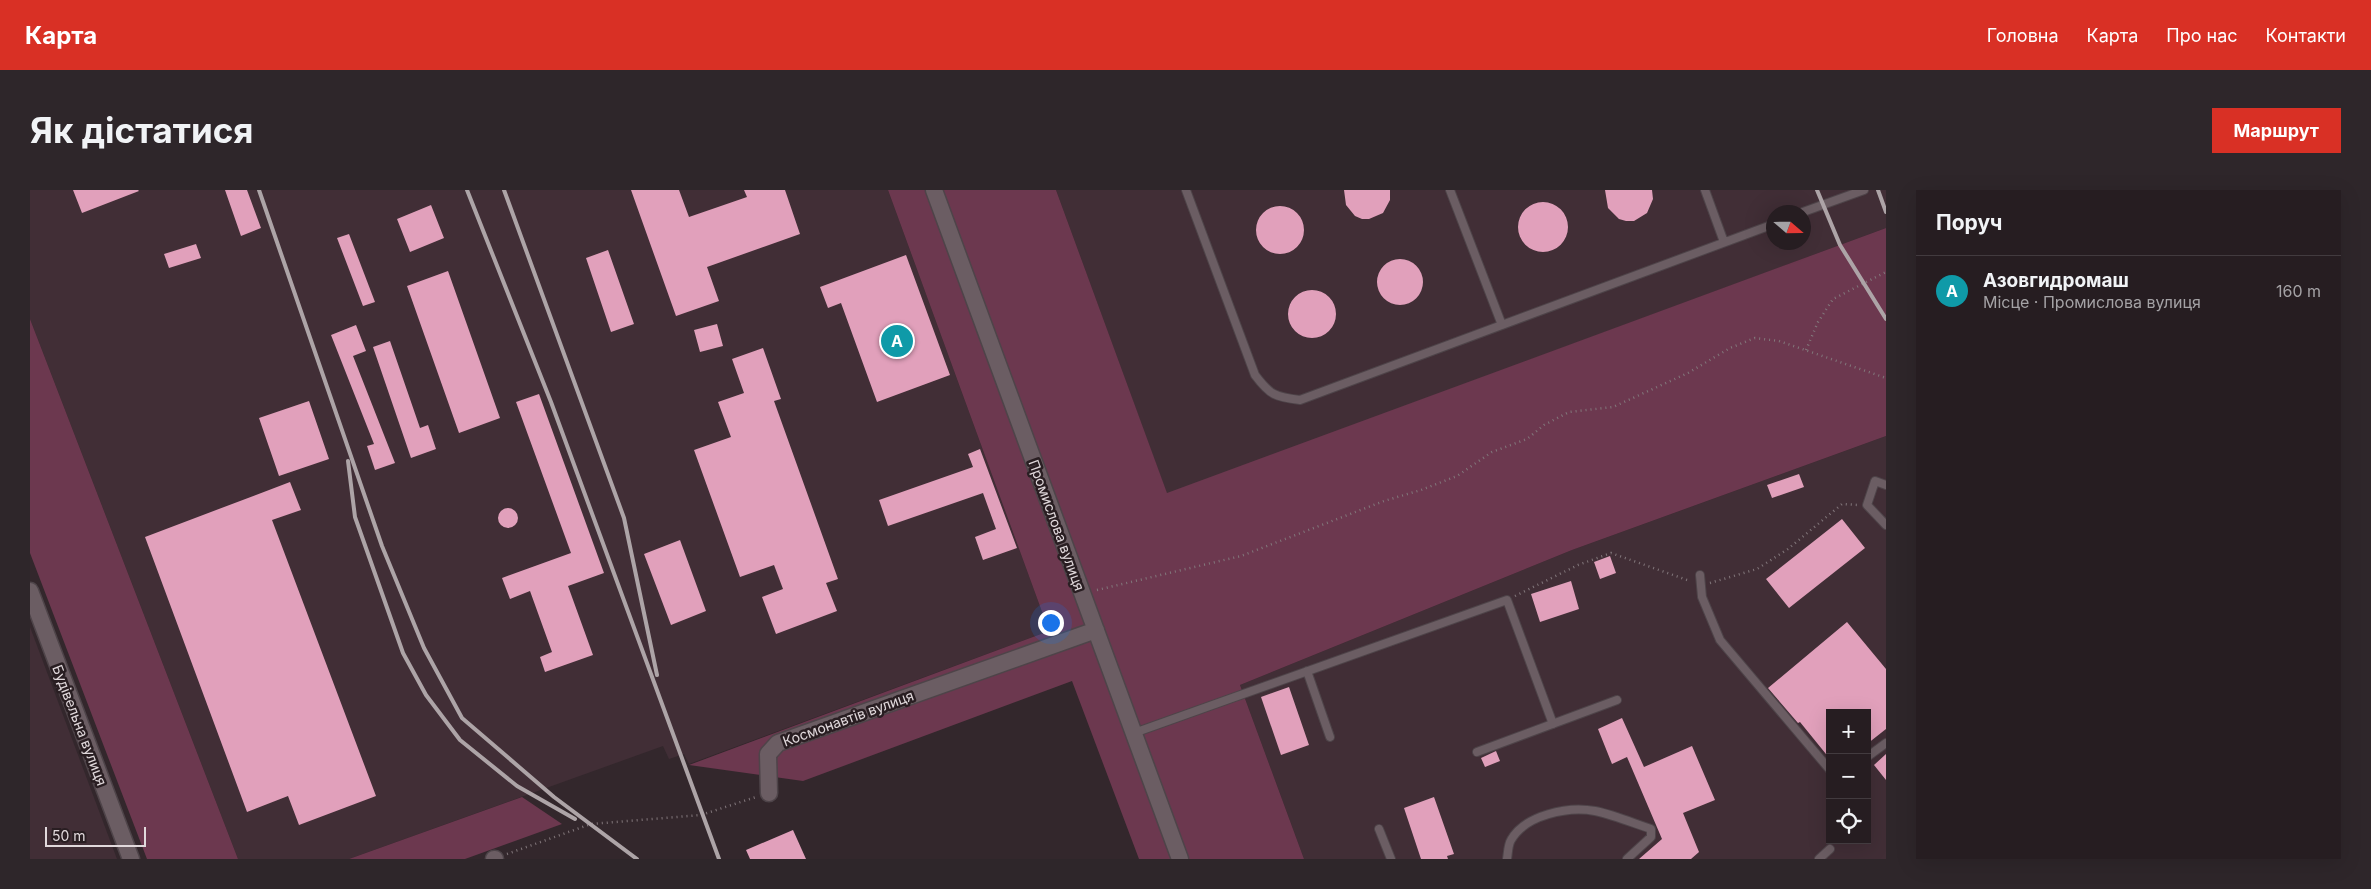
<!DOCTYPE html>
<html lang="uk">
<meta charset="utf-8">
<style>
:root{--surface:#261d21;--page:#2e262a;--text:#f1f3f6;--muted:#a4a2a5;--line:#423b3f;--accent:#d93025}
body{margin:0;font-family:Inter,sans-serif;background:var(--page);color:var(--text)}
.controls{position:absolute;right:15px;bottom:15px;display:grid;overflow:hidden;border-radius:0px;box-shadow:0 5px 20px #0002}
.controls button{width:45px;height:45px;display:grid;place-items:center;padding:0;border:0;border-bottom:1px solid var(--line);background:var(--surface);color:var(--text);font:25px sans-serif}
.compass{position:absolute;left:1736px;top:15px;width:45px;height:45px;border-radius:50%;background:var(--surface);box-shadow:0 5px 20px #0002;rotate:110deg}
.scale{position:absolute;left:15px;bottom:12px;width:101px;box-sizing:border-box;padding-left:5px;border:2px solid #e1d9dc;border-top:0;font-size:14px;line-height:18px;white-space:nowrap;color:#e1d9dc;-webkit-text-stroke:4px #291e22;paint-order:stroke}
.you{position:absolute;left:1020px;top:432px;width:18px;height:18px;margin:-12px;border:4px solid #fff;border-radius:50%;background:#1a73e8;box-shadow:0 0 0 8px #1a73e833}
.badge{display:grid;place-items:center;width:32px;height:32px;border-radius:50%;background:var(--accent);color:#fff;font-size:16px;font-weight:700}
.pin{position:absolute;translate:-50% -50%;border:2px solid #fff;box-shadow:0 1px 5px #0006}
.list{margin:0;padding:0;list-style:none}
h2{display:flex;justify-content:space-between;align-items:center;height:65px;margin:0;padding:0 20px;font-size:21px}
h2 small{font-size:16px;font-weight:400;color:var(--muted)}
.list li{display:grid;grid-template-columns:32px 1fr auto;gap:15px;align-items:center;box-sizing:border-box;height:70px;padding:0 20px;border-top:1px solid var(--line)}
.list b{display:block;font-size:19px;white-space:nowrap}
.list p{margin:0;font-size:16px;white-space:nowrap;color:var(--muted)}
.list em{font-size:16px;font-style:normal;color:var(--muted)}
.icon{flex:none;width:28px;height:28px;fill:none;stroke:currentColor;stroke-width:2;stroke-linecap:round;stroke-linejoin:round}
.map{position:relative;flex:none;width:1856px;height:669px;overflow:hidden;border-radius:0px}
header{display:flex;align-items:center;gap:30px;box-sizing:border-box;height:70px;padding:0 25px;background:var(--accent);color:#fff}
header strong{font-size:24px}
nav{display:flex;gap:28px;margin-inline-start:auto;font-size:18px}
.intro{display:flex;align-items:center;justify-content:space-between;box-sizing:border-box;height:120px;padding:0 30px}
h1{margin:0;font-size:35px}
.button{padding:12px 22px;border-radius:0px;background:var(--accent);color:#fff;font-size:18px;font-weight:700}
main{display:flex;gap:30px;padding:0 30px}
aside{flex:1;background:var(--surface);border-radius:0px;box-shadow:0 5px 20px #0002}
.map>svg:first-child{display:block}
</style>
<header>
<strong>Карта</strong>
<nav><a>Головна</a><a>Карта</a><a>Про нас</a><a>Контакти</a></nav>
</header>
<div class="intro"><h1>Як дістатися</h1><a class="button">Маршрут</a></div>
<main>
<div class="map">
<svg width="1856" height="669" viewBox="0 0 1856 669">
<rect width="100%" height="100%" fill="#33272c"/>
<path fill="#412e36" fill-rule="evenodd" d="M0,0H858L1019,441L659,574L654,564L639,569L633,556L319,669H208L0,129Z
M1026,0H1856V38L1137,304ZM1744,22H1774V52H1744Z
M1856,246V669H1274L1210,495L1542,360ZM1800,523H1837V650H1800Z
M0,437L87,669H0Z"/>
<path fill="#6c384f" d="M858,0H1026L1137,303L1856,38V246L1542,360L1210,495L1274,669H1109L1042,491L773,591L659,575L1019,441Z
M0,129L208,669H117L0,363Z
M492,607L532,634L435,669H319Z"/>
<path fill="#e1a0bb" d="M43,0H108L109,1L52,23Z
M195,0H217L231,38L211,46Z
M601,0H649L659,27L717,7L714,0H755L770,44L677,77L689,111L646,126Z
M1314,0H1360V10L1353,23L1339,29H1332L1325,26L1316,15Z
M1575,0H1622L1623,9L1617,23L1604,31H1596L1589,29L1578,18Z
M1488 37a25 25 0 1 1 50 0a25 25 0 1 1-50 0Z
M401,15L414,48L380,62L367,29Z
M1226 40a24 24 0 1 1 48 0a24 24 0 1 1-48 0Z
M319,44L345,112L333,116L307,48Z
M166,54L171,68L139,78L134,64Z
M578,60L604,134L581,142L556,68Z
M876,65L920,185L847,212L811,113L798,118L790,97Z
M1347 92a23 23 0 1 1 46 0a23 23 0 1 1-46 0Z
M418,81L470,228L429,243L377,96Z
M1258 124a24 24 0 1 1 48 0a24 24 0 1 1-48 0Z
M687,134L693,156L670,162L664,140Z
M326,135L336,161L323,166L365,273L345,280L337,256L344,254L301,145Z
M360,151L390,238L398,235L406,259L381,268L343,157Z
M733,158L751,209L744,211L808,389L796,393L807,421L746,444L732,407L753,399L744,375L710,387L664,260L701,247L688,212L714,203L702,169Z
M509,204L574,383L538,396L563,465L515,482L510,467L522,462L500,401L480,409L472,388L541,363L486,212Z
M279,211L299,269L249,286L229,228Z
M950,259L987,358L953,370L945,347L966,339L953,303L858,336L849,310L943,277L938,264Z
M1769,284L1774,297L1742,308L1737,295Z
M260,292L271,320L242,330L346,606L269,635L258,606L217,622L115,347Z
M468 328a10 10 0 1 1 20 0a10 10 0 1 1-20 0Z
M1812,329L1835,358L1759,418L1736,389Z
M650,350L676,421L641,435L614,364Z
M1580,366L1586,383L1570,389L1564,372Z
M1541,391L1549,419L1510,432L1501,404Z
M1817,432L1856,479V539L1837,554V523H1800V569L1770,532L1768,533L1738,498Z
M1259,497L1279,555L1251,565L1231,507Z
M1592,528L1614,577L1662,556L1685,610L1653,623L1669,662L1661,669H1609L1632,649L1597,567L1582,574L1568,539Z
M1466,561L1470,571L1455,577L1451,568Z
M1856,564V590L1844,575Z
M1404,607L1424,664L1417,666L1418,669H1391L1374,618Z
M763,640L776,669H720L716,660Z"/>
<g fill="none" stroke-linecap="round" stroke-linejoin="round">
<g stroke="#4e4449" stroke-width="10">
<path id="lane" d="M1156,0L1225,185C1240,205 1245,207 1270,210L1744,34
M1420,0L1472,135
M1675,0L1694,52
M1773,22L1834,0
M1856,295L1845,291L1837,315L1856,335
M1670,385L1672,407L1690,450L1800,580
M1277,481L1300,547
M1104,543L1477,410L1523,534
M1447,562L1587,510
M1837,567L1856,553
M1349,639L1361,669
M1477,669C1478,663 1478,655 1481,650C1495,625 1538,616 1565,621C1584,625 1603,633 1621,639V647L1597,669
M1789,669L1800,659"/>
</g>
<g stroke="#4e4449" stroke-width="19">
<path id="street" d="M904,0L1150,669
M0,401L101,669
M739,603L738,564L748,553L1066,440
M464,669H465"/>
</g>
<path stroke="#82777b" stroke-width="2.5" stroke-dasharray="1 4" stroke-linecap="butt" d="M1776,160L1788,132L1803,109L1856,82
M1680,393L1727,379L1758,359L1812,314L1828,315
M1067,400L1211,366L1354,311L1391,300L1427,286L1462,262L1497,249L1514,235L1539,222L1583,217L1658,183L1700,158L1725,148L1749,151L1856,188
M1485,406L1548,375L1581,363L1660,391
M477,664L561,634L671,625L726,607"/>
<use href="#lane" stroke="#6b5d63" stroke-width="8"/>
<use href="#street" stroke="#6b5d63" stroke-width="16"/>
<path stroke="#ada4a7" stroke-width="4" d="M229,0L352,356L394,458L432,528L524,607L607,669
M437,0L521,212L689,669
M474,0L594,328L627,485
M1787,0L1810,55L1856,129
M1848,0L1856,22
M318,271L325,327L373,463L396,505L430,550L487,596L545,629"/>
</g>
<g text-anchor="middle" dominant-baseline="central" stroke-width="5" stroke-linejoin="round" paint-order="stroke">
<g font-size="14" fill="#e1d9dc" stroke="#291e22">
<text transform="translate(1027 335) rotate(70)">Промислова вулиця</text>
<text transform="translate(818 528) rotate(-20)">Космонавтів вулиця</text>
<text transform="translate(50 535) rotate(69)">Будівельна вулиця</text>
</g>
</g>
</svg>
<div class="controls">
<button>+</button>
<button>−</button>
<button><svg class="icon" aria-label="locate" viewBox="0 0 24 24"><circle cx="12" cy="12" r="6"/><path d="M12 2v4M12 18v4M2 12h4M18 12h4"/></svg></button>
</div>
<svg class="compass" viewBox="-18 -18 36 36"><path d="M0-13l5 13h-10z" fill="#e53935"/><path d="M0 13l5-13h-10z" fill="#a4a2a5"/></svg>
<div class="scale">50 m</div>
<div class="you"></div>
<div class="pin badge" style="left:867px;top:151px;background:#0f9aa8">A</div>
</div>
<aside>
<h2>Поруч<small></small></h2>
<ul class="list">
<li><span class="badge" style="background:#0f9aa8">A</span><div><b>Азовгидромаш</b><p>Місце · Промислова вулиця</p></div><em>160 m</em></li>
</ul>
</aside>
</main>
